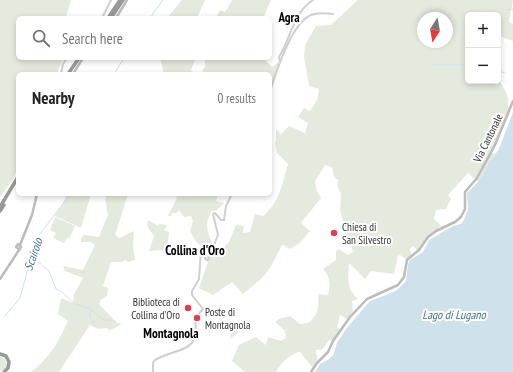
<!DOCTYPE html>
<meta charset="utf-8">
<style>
:root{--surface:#fff;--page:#f6f6f6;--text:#222;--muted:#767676;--line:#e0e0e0}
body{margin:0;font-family:"PT Sans Narrow",sans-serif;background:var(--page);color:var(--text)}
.controls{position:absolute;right:12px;top:12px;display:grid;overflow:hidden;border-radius:6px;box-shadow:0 2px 6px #0003}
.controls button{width:36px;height:36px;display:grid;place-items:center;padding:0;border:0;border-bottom:1px solid var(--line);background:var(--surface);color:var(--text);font:20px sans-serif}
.compass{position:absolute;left:417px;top:12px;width:36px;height:36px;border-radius:50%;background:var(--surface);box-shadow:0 2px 6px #0003;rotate:191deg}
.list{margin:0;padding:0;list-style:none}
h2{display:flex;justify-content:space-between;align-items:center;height:52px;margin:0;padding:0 16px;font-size:17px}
h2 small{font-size:13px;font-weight:400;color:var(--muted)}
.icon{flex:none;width:22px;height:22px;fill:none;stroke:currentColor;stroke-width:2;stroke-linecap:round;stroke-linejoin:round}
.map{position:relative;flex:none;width:513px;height:372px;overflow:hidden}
.search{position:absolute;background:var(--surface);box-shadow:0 2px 6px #0003;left:16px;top:16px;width:256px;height:44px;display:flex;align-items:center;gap:10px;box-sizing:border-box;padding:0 14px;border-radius:6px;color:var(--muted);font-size:15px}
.panel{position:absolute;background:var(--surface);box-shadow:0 2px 6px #0003;left:16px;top:72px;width:256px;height:124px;border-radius:6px}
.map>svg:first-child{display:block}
</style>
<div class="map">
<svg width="513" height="372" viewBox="0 0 513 372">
<rect width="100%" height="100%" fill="#fff"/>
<path fill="#e5eade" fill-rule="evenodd" d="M0,0H71L66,18H18V58H63L57,74H18V168L13,179L0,197Z
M182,0H205L197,18H167Z
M232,0H271L263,18H216L220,10L225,12Z
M358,0H513L509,22L513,24V41L499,36L498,37V15H468V81H491L496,85L500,82C505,89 510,99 508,106L510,108L491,152L495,154L478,182L468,173L448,195L451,199L446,209L436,210L434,219L441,225L418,251L413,246L410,249L412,256L407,260L400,255L398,256L394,274L371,271L365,279L349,263C348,278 346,289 358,299L352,301L353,314L348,320L340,315L337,327L341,330L333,341L329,340L322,350H316L318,362L313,368L300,352C290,353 280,364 276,372H245L232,361L239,345L256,337L266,345L268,337L281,341L286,338L285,331L275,322L279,319L290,316L300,324L308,323C319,314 319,307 318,294L328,295C331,284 330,277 323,269L336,260V251L339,249L348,255L353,252L340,211L341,194L337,185L339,180L334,177L332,167L325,165L315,181L316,189L321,198L301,223L310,231L301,242L290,249L283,245L281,247L270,268L262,278L243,294L232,282L213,295L199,288L208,262L206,260L205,249L196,242L190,231L193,221L191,216L184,217L179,210L177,213H172L171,216H168L179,194H218L216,201L224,203L216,211H212C202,223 209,243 220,251L229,242L236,225L244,226L243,233L250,232L255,214L263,216C280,201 282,185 288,164L277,153L275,143L276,140V129L281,134L289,126L305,133L308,123L298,117L304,108L310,111L317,100L319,89L309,86L304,57L305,45L316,26L331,25ZM423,18H447V42H423Z
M160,58H196L191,70L195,74H164Z
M205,58H263L272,67L280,61L270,90V74H207L202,71L205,67Z
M68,194H91L81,228L55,216Z
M107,194H128L115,235L119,238L134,231L133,244L135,260L128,262L125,260L122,262H111L103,286L108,288L107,296L101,300L99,304L117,323L122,324L110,330L106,328L98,329L90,325L59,372H31C49,359 59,341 68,321L58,314L61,298L73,303L74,294L83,278L65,271L63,266L83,270L95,245L90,242H81V238L84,235L99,237L108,215L105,200Z
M55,217L75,226L69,239L67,238L64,243L53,238L56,233L50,230Z
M148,220L158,226L159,224L167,225L164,230L169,232L167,257L161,250L149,251L154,236L147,226Z
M236,323L241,330L230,339L231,330Z
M0,356L5,359L7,364L5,369L0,371Z"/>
<path fill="#cfe1eb" d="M513,112V372H315L320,364L329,359L333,355L337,343L346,329L370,301L396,291L406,281L408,264L410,260L423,252L429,240L453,226L461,224L464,220L468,209L467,193L478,182L489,163L499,149Z"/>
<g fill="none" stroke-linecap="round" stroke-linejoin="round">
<path stroke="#cfe1eb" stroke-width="1" d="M508,10L513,9
M150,18L163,0
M433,65H468
M498,71L505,73
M114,74L124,58
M31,258L41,264
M42,265L49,271L56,289L62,292
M63,293L75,304L89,308L104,320H112L116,322
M91,311L89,315L95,326
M5,316L20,298L36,239L66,200L68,194"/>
<path stroke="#cfcfcf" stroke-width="2" d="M102,18L111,0
M280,61L279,57C291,38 293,13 313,0
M61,74L63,64L67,58
M270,91C276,72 291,25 309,16C316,12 325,13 333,14
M153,372V363L155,360C181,346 200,354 195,318L203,309L192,295V291L199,279L201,250L205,249V259L208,260L218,235L213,214L215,213L221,220H224L226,206L232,194"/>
<path stroke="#bcbcbc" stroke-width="2.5" d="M116,18L127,0
M73,74L83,58
M20,245L32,215L37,194
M0,279L21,247L18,244L16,247L19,249
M311,372L317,363L328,352L333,341L350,317L367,299L398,285L404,277L407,260L419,250L428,237L436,231L455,222L461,217L465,209V192L477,178L495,145L513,101"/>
<path stroke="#999" stroke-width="3.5" d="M108,18L120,0
M111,18L123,0
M68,74L79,58
M0,207L18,177
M0,211L4,205
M0,354L6,356L9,362L8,368L4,372"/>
</g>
<g fill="#db4252" stroke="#fff" stroke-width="1.5">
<circle cx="334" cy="233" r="4"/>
<circle cx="188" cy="308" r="4"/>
<circle cx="197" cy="318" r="4"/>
</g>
<g text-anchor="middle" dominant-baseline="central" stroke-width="4" stroke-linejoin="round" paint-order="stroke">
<g font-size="11" fill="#323232" stroke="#fff">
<text transform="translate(488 138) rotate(-64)">Via Cantonale</text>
</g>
<g font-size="11" fill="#323232" stroke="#fff" text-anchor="start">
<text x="342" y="227">Chiesa di<tspan x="342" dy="13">San Silvestro</tspan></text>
<text x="180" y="302" text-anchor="end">Biblioteca di<tspan x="180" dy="13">Collina d'Oro</tspan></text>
<text x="205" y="312">Poste di<tspan x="205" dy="13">Montagnola</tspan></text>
</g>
<g font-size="12" font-style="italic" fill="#447590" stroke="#fff">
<text transform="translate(33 254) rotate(-71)">Scairolo</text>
<text x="454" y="314">Lago di Lugano</text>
</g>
<g font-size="13" font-weight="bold" fill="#000" stroke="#fff">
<text x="289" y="17">Agra</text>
<text x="195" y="250">Collina d'Oro</text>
<text x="171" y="333">Montagnola</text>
</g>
</g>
</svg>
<div class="controls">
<button>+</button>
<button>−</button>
</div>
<svg class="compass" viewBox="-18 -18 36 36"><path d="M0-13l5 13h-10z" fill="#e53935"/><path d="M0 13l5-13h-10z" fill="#767676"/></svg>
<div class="search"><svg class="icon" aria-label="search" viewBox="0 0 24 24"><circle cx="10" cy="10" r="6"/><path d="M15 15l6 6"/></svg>Search here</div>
<section class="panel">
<h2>Nearby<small>0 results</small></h2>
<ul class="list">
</ul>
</section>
</div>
